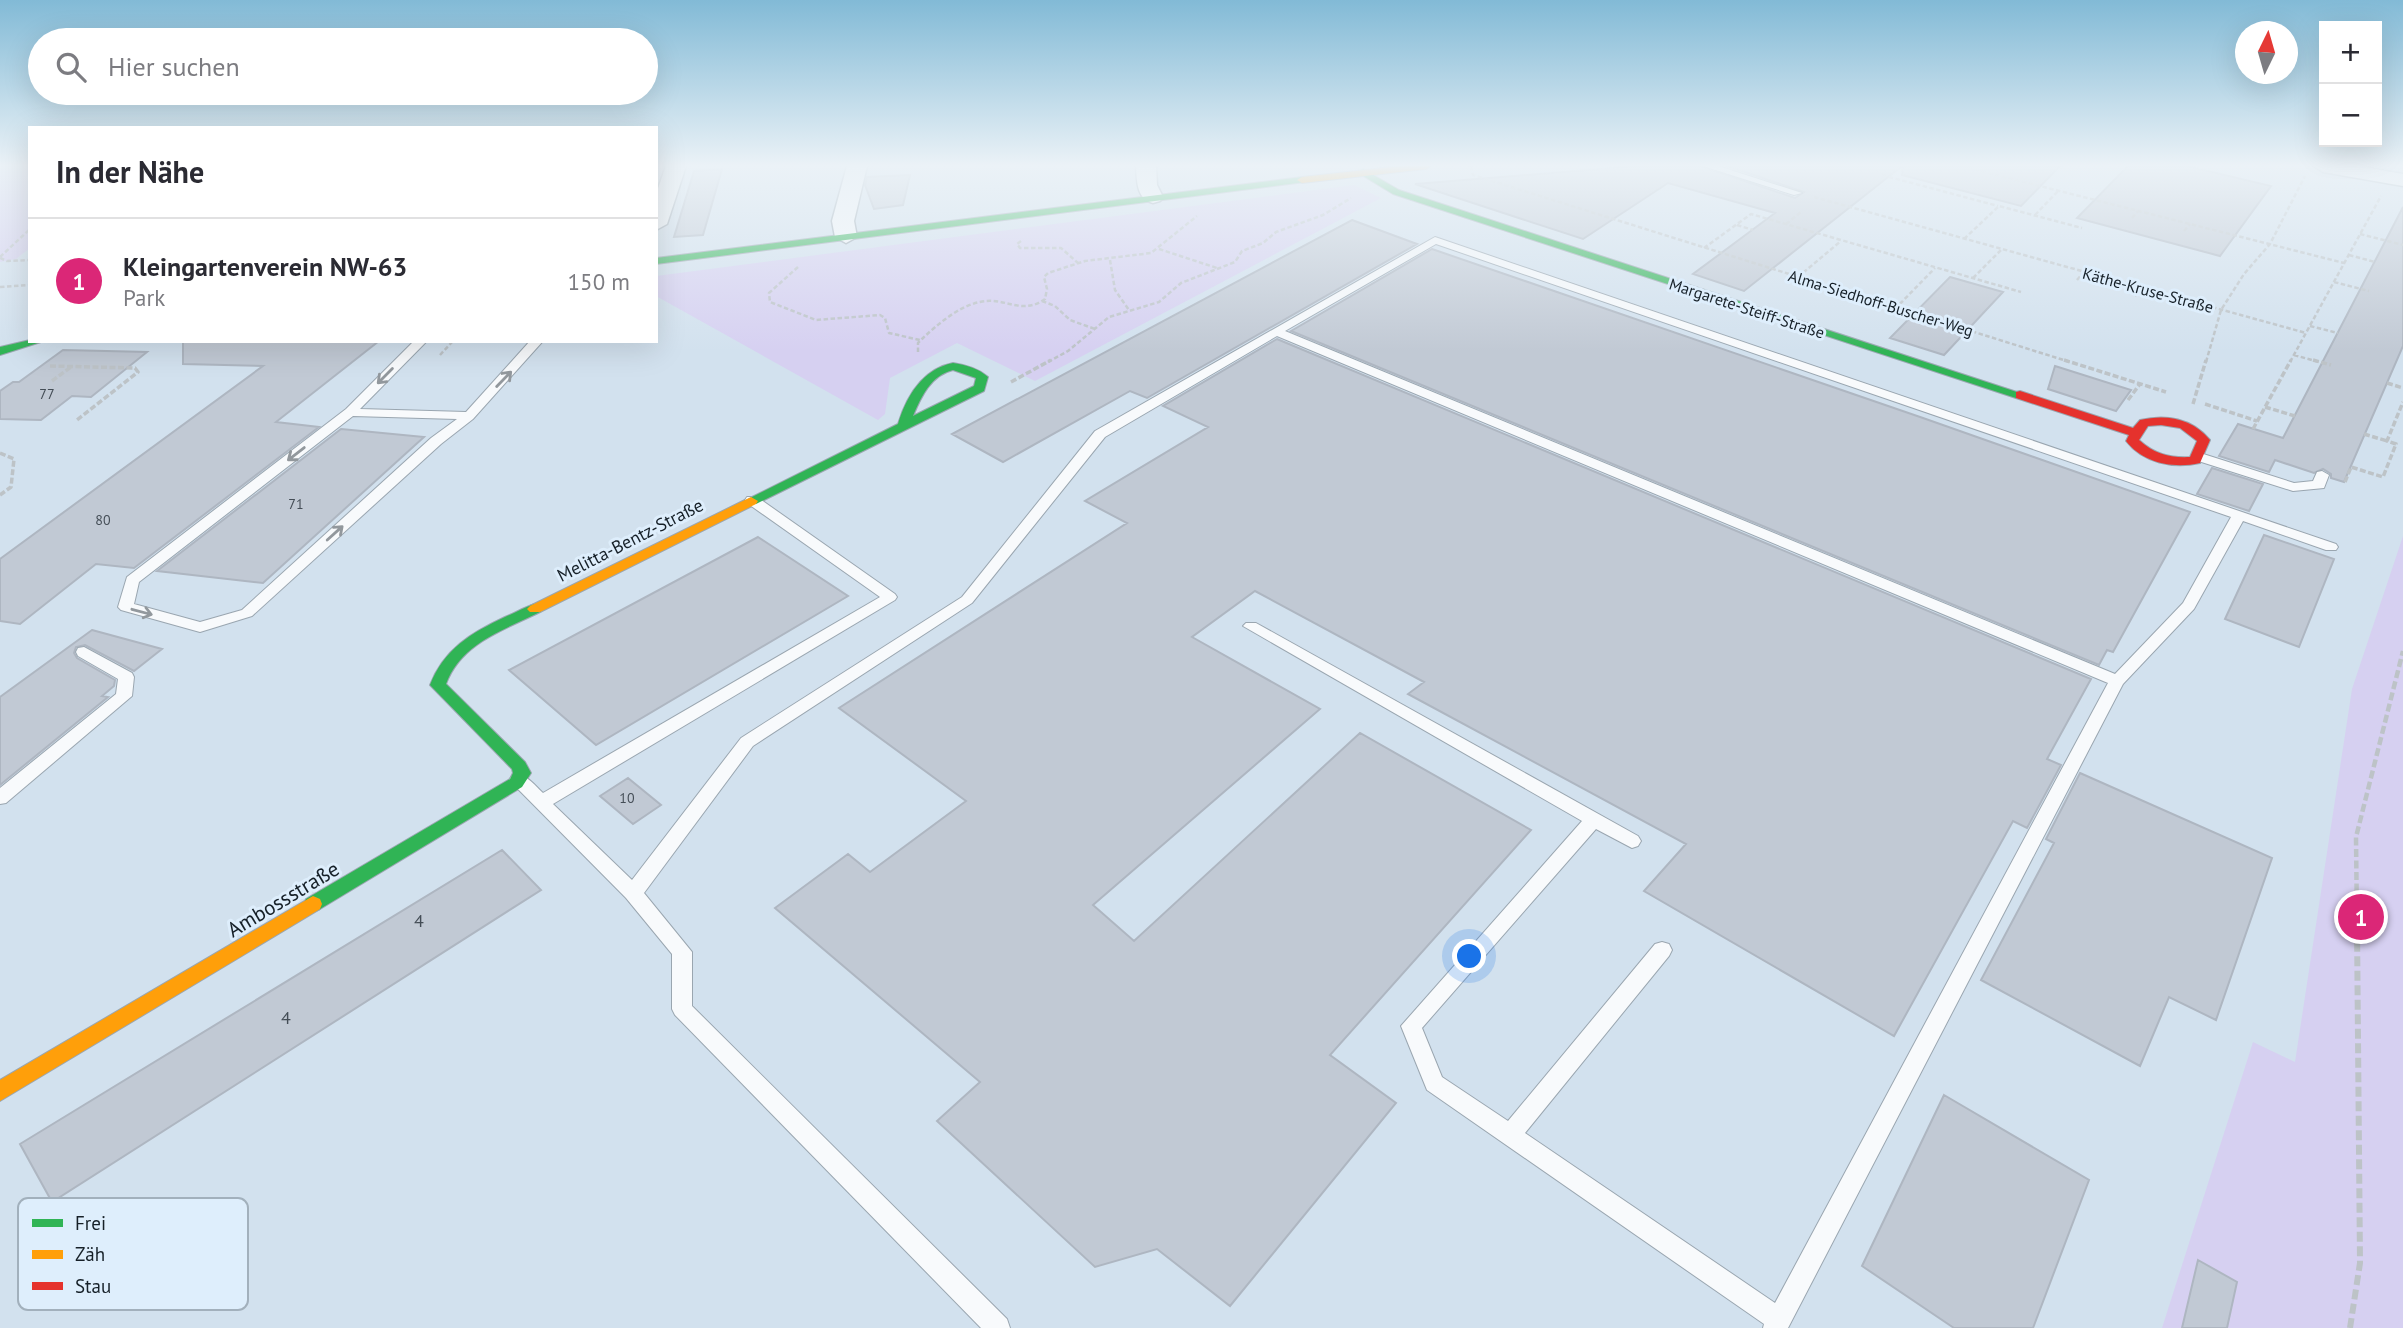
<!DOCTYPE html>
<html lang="de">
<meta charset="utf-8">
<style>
:root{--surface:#fff;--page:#f2f2f3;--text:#2b2b33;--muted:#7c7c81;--line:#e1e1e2;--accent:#db2777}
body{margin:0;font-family:"PT Sans",sans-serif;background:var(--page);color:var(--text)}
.controls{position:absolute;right:21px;top:21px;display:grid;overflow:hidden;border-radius:0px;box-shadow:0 7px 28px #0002}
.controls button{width:63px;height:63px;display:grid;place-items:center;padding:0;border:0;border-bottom:2px solid var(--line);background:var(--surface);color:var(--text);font:35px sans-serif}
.compass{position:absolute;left:2235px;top:21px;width:63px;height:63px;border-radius:50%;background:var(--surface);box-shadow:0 7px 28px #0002;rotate:5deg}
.you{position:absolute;left:1470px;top:957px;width:24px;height:24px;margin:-18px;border:5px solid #fff;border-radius:50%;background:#1a73e8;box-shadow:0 0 0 10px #1a73e833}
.badge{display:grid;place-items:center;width:46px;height:46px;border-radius:50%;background:var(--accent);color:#fff;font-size:23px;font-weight:700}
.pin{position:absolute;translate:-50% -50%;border:4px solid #fff;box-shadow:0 2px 7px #0006}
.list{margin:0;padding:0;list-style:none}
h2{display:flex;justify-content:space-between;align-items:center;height:91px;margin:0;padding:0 28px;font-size:30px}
h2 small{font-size:23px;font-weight:400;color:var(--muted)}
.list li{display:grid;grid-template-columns:46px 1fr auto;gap:21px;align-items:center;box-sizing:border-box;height:126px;padding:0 28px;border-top:2px solid var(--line)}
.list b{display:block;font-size:26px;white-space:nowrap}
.list p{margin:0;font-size:23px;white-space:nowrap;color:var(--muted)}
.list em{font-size:23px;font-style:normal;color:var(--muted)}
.icon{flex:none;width:38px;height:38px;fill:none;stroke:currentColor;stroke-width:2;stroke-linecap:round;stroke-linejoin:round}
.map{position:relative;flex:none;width:2403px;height:1328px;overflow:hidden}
.search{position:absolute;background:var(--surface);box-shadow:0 7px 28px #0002;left:28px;top:28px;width:630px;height:77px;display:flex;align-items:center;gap:18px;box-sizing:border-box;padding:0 24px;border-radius:38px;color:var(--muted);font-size:26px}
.panel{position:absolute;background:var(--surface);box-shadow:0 7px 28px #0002;left:28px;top:126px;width:630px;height:217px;border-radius:0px}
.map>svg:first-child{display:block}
</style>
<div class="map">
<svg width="2403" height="1328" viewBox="0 0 2403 1328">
<rect width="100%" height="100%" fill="#d2e1ee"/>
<path fill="#d6d0f1" d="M0,166H30V248L16,259L0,262Z
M1354,185L1381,198L1035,381L957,343L890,378L885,414L878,420L656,296V276Z
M2403,536V1328H2162L2253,1042L2295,1062L2352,689Z"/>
<path fill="#c1c9d4" stroke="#aeb6c1" stroke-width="2" d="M1637,166H1700L1795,198L1804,192L1727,166H1902L1744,291L1693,274L1775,213L1668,183L1583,239L1415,184Z
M1903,166H2060L2021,206L1902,175Z
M2128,166H2187L2271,186L2220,256L2077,218Z
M722,169L703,235L674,237L694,171Z
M910,175L903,205L874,209L865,185L867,177Z
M2403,207V346L2344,482L2331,478V474L2323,469L2314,473L2275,460L2269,472L2219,456L2238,424L2283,438Z
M1352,220L1417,244L1147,398L1130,391L1003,462L952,434Z
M1432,249L1923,418L2190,512L2113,652L2107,650L2099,665L1291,331Z
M1950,277L2003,292L1944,355L1890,338Z
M1277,339L2091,679L2047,759L2061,765L2027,828L2013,821L1894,1036L1644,891L1686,844L1408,694L1424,682L1255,591L1192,637L1320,709L1093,905L1134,941L1360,733L1531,830L1330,1055L1396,1103L1230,1306L1157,1249L1095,1267L937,1121L980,1082L775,908L848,854L870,872L966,801L839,708L1127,523L1085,501L1208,427L1163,406Z
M183,341H379L276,422L319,427L134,568L96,564L20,624L0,621V559L263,366L183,364Z
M63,350L147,352L91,397L72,396L41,420L0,419V391L13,382H19Z
M2055,366L2131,390L2116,411L2048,389Z
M341,429L424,437L263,583L157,571Z
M2212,468L2263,484L2249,511L2197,494Z
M2264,535L2334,559L2299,647L2225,619Z
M758,537L848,596L596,745L509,670Z
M92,630L162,649L134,671L85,645L76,647L74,653L77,658L115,680L114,686L102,696L108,697L0,785V697Z
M2080,773L2272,858L2216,1020L2169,997L2140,1066L1981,980L2054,843L2046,839Z
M628,778L661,805L633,824L600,796Z
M502,850L541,890L52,1202L20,1144Z
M1944,1095L2089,1180L2033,1328H1954L1862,1266Z
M2198,1260L2237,1282L2227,1328H2182Z"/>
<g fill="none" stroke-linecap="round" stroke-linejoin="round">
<g stroke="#9aa6b0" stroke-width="2">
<path id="lane" d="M1703,166H1718L1802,193L1794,195Z
M1435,237L2336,544L2338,547L2336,550H2326L2243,521L2194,609L2123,684L1788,1328H1763L1764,1324L1427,1090L1401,1026L1582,821L1243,626L1246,623H1256L1638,836L1641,841L1638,846L1632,848L1596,829L1422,1028L1442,1077L1508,1121L1655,944L1662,942L1669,944L1672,950L1669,956L1525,1133L1775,1303L2108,683L1277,336L1105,437L972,603L753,746L644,893L692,952V1006L1007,1319L1010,1328H981L675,1015L672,1009V954L626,898L509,780L512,776C525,771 534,785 543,793L880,597L747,503L745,500L747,497H757L895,594L897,597L895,600L553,804L632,880L741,738L962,597L1095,431ZM1436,244L2231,517L2183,603L2115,674L1285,331Z
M414,341H427L360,409L466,412L530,341H543L473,419L441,444L252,616L200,632L121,610L118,607L127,577L346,409ZM353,416L457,419L431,438L242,610L200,622L134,604L139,582Z
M2197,452L2294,483L2313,481L2317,472L2322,471L2329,475L2324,488L2293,491L2192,459V453Z
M84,647L132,673L134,677L132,696L6,803L0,804V788L116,694L118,679L78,656L76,652L78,648Z"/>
</g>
<g stroke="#9aa6b0" stroke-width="3">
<path id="street" d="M666,166H686L667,224L656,230V194Z
M847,166H867L854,221L857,237L846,243L835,237L832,221Z
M1136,166H1156L1157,185L1163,197L1160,201L1153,203C1136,199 1137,180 1136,166Z
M2313,166H2357L2403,174V186L2323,172Z"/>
</g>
<g stroke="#9aa6b0" stroke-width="2">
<path id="fast" d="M1363,169L1399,190L2026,395L2024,398H2016L1393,194L1360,174L1358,172Z
M1302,177L1305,178V182L656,264V258Z
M30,340L44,341L0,355V347Z
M953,363C966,365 978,368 988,377L984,391L756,504H746L744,501L898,424C907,395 923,369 953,363ZM953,370L976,378L974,386L913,416C921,397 931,375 953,370Z
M535,604L543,609L540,612C504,630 461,643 446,684L525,762L531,773L522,787L320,909L313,912L306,909L304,904L306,899L510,779L513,773L512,769L430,685C444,649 471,633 505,617C515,613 524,607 535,604Z"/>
</g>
<g stroke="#9aa6b0" stroke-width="2">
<path id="slow" d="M1401,166H1431L1426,169L1302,183L1297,180L1302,177Z
M751,497L758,501L756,504L540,612H530L527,609L530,606Z
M313,896L320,899L322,904L320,909L0,1101V1080Z"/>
</g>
<g stroke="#9aa6b0" stroke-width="2">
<path id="jam" d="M2020,391L2133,428L2140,420C2166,414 2192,418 2210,440L2200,463C2173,469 2143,463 2126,441L2129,435L2016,398V392ZM2161,425L2180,428L2197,441L2190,457C2170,458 2154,454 2139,440L2148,426Z"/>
</g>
<path stroke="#bdc3c7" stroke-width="2.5" stroke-dasharray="4.5 2.5" stroke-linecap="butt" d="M1471,166L1473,175L2070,362
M1961,166L2344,263
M1882,175L1998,206
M1814,197L2306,333
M2035,215L2058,191
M2132,218L2138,211
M1786,224L1801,212
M1737,225L1753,230
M2184,231L2190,224
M2360,234L2403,245
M1964,239L1999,206L2082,228
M1021,241L1017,244L1020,248H1061L1078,263
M1704,248L1751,214L2021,292
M1159,249L1217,268
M2349,255L2375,262
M0,257L30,229
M0,258L7,261L30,260
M1110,260L1115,290L1129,310
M798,267L769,293L770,302L816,320L880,315L885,318L889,333L920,340
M1798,277L1841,241
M1973,278L2001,250
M2077,280L2084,272
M2334,282L2369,291
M0,287L30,285
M2135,296L2142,288
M1042,301L1055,306L1070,320L1095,329
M1890,314L1935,268
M2310,326L2338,333
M918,352V343L923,338C938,324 959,306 980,302C1004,296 1022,316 1045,299L1047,289L1044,277L1048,273L1085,261L1151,253L1197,216
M440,355L453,341
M2294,355L2319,362
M1048,362L1068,351L1109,317L1159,302L1181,283L1235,262L1242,251L1263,243L1276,232L1323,215L1351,198
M2206,362L2221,310L2244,274L2270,244L2305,176
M2290,362L2381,196"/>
<path stroke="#bdc3c7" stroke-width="3.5" stroke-dasharray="6 2.5" stroke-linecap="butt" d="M2064,360L2166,392
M2313,360L2331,365
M50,366L135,368L138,372L77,420
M52,381L71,367
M1011,382L1051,360
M2387,383L2403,388
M2128,400L2140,384
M2193,404L2206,360
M2205,404L2257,421
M2265,407L2295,416
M2253,429L2291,360
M2364,434L2387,441
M0,453L14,459L11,487L0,495
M2345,482L2351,467L2383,477L2396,444L2387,441L2403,402"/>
<path stroke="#bdc3c7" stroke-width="4.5" stroke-dasharray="8 3.5" stroke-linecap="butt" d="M2357,926L2356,837L2403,651"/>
<path stroke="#bdc3c7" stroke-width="6" stroke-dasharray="10 4.5" stroke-linecap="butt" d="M2350,1328L2360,1263L2357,925"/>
<use href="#lane" fill="#f8fafc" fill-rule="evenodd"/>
<use href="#street" fill="#f8fafc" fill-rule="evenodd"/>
<use href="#fast" fill="#30b455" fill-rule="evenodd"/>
<use href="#slow" fill="#ff9f0a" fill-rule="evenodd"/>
<use href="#jam" fill="#e5322d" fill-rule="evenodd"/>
</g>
<defs><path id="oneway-shaft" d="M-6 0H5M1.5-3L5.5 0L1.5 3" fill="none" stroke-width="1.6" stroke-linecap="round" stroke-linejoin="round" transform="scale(1.75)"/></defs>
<g stroke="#92989d">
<use href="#oneway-shaft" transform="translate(385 376) rotate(135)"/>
<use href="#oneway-shaft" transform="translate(504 379) rotate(-46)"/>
<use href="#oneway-shaft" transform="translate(296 454) rotate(142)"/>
<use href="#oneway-shaft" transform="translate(335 533) rotate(-42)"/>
<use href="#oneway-shaft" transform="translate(142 612) rotate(15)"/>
</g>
<linearGradient id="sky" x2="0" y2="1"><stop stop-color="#82bad6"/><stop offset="0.47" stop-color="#ebf2f7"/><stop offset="1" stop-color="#ebf2f7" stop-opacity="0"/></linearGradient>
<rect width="2403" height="352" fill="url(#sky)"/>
<g text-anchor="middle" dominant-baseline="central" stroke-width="6" stroke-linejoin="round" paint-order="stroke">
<g font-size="14" fill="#444d56">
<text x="47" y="394">77</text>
<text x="296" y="504">71</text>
<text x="103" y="520">80</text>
<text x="627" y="798">10</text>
</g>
<g font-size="16" fill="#162028" stroke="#deeefc">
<text transform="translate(2148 290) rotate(15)">Käthe-Kruse-Straße</text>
<text transform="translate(1881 303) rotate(17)">Alma-Siedhoff-Buscher-Weg</text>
<text transform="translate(1747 308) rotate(18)">Margarete-Steiff-Straße</text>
</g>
<g font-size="18" fill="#162028" stroke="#deeefc">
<text transform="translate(630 540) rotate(-27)">Melitta-Bentz-Straße</text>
</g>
<g font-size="18" fill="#444d56">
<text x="419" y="920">4</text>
<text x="286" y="1017">4</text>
</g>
<g font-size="21" fill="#162028" stroke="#deeefc">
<text transform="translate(283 899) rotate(-31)">Ambossstraße</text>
</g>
</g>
<rect x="18" y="1198" width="230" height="112" rx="10" fill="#deeefc" stroke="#a2b0bc" stroke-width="2"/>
<rect x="32" y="1219" width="31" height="8" fill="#30b455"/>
<rect x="32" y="1250" width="31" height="9" fill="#ff9f0a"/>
<rect x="32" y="1282" width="31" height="8" fill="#e5322d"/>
<g font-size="19" fill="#162028">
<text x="75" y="1230">Frei</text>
<text x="75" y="1261">Zäh</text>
<text x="75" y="1293">Stau</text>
</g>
</svg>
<div class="controls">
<button>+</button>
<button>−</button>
</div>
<svg class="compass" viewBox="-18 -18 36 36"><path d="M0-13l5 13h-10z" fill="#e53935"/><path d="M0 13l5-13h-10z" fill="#7c7c81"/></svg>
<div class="you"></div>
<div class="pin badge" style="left:2361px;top:917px">1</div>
<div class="search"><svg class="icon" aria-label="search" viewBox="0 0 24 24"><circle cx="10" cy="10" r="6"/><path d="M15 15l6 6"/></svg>Hier suchen</div>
<section class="panel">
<h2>In der Nähe<small></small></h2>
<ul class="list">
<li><span class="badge">1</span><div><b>Kleingartenverein NW-63</b><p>Park</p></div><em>150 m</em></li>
</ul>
</section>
</div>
